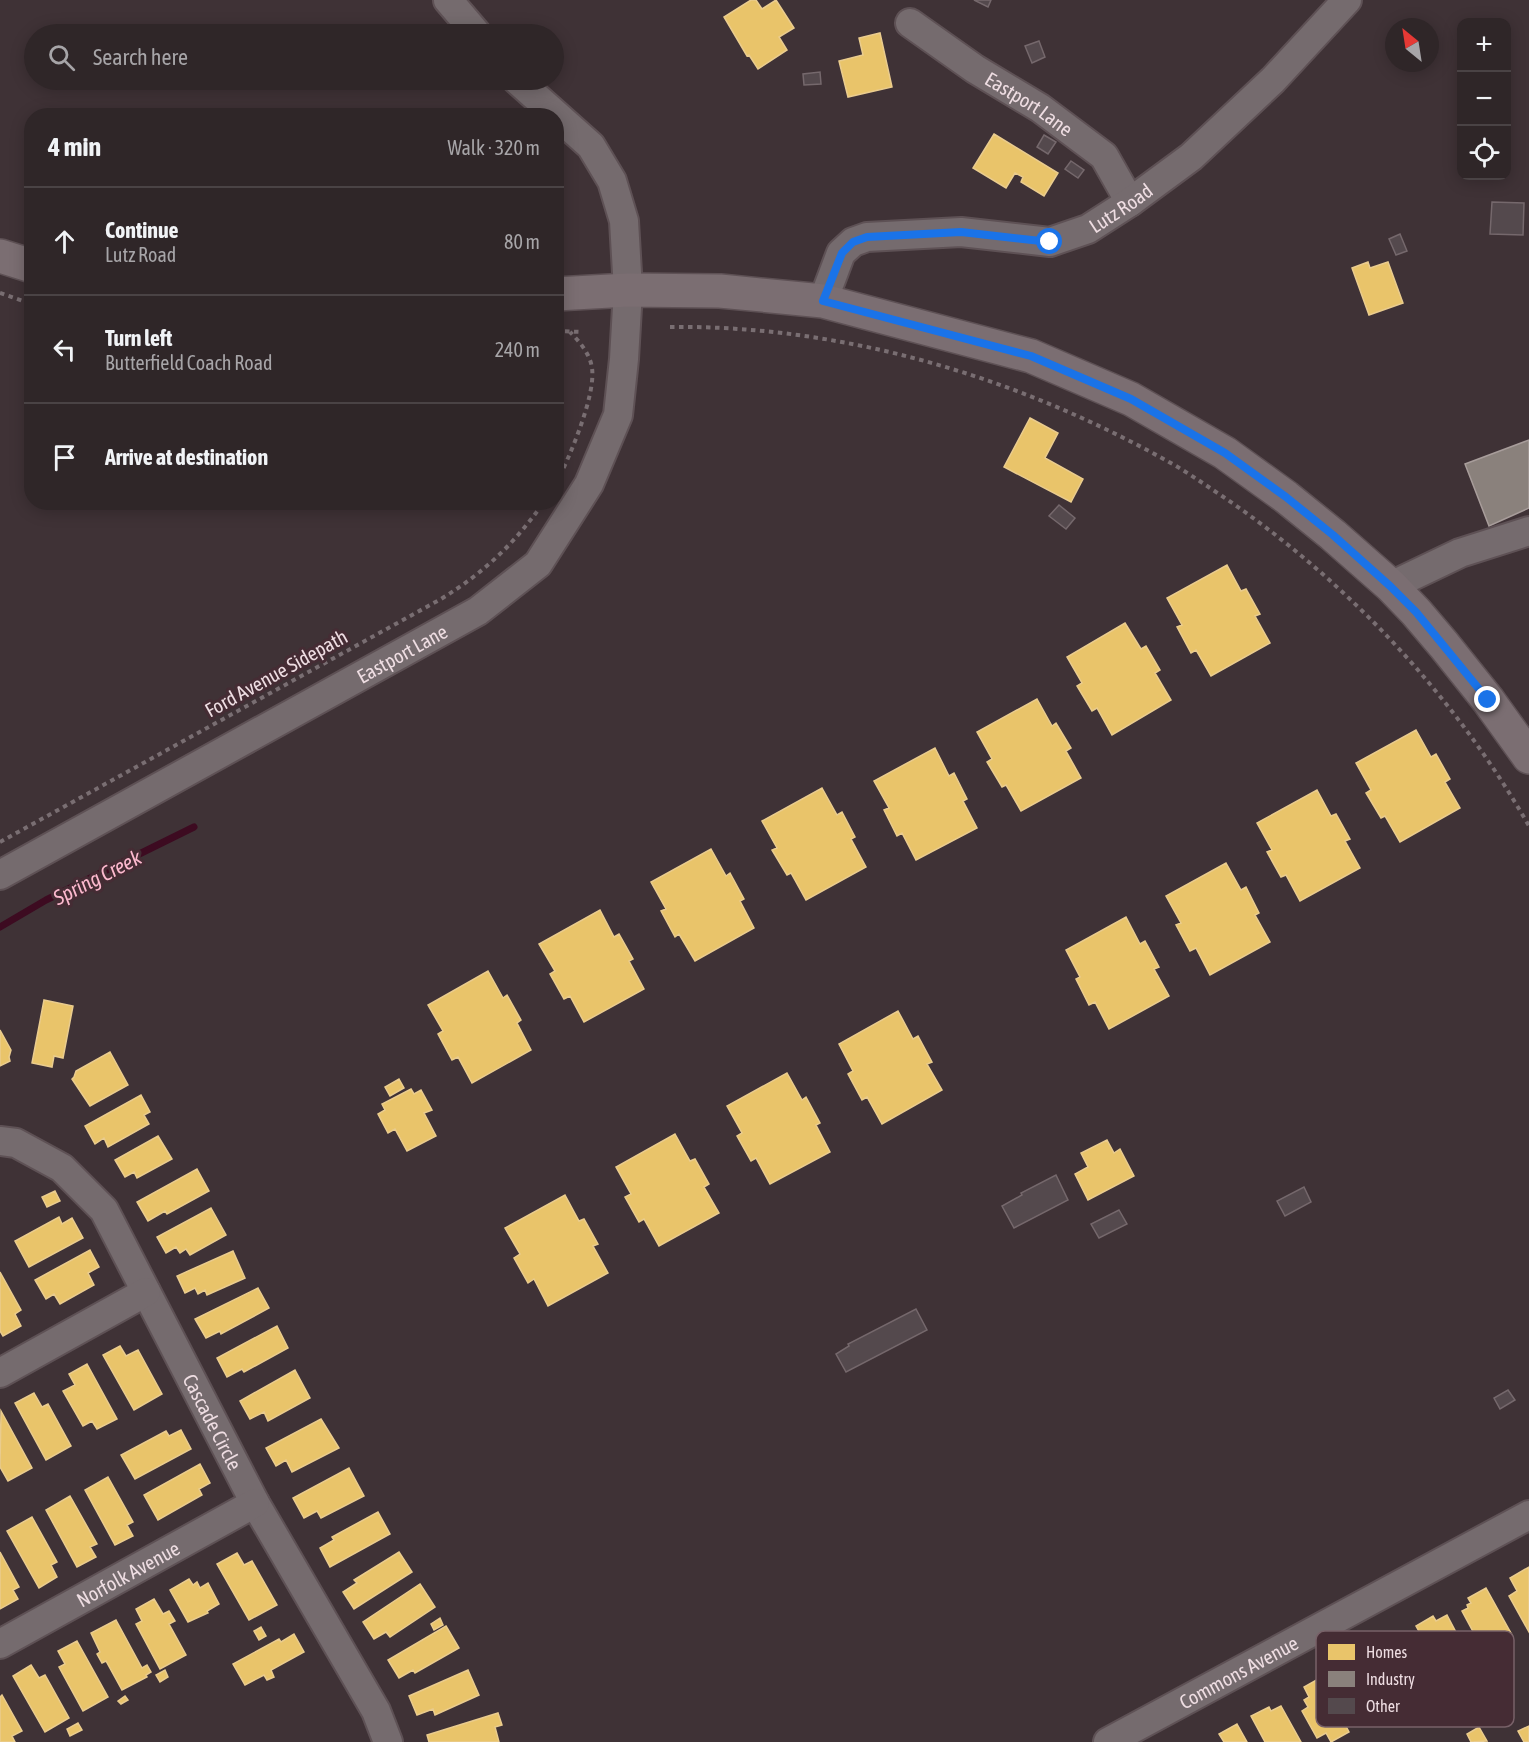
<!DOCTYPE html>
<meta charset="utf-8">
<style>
:root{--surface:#2f2628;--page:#3b3234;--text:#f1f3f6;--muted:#a7a5a8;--line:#4a4345}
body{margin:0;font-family:"Asap Condensed",sans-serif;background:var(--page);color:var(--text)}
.controls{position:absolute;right:18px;top:18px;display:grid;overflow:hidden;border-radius:12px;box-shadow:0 3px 15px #0003}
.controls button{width:54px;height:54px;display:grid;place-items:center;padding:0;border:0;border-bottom:2px solid var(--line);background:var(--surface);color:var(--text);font:30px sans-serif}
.compass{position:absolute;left:1385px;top:18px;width:54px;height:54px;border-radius:50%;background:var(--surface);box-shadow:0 3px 15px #0003;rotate:330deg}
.stop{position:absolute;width:18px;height:18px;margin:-14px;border:4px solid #1a73e8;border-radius:50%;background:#fff}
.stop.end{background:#1a73e8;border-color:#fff;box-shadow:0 2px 6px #0008}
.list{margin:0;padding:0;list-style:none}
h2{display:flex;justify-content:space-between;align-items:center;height:78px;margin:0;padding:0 24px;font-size:26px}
h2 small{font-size:20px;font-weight:400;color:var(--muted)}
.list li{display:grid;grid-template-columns:39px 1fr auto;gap:18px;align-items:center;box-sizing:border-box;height:108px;padding:0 24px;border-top:2px solid var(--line)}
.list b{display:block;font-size:22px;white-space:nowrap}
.list p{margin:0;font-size:20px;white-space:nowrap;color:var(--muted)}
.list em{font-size:20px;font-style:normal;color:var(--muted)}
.icon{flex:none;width:33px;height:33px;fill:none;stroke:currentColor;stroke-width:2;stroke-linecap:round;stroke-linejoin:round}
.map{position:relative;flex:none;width:1529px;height:1742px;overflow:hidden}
.search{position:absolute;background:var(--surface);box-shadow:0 3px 15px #0003;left:24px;top:24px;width:540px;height:66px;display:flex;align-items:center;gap:15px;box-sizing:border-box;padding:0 21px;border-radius:33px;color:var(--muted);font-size:22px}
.panel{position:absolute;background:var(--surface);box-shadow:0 3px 15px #0003;left:24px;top:108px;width:540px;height:402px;border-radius:24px}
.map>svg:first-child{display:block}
</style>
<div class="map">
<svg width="1529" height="1742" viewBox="0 0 1529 1742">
<rect width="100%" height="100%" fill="#3f3236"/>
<path fill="#e9c46a" stroke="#eacc8e" stroke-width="1.5" d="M751,0H756L762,9L776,0L794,28L779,37L787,50L758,69L749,55L747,56L724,17Z
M880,33L892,87L848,97L839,61L863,55L859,38Z
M994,134L1058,173L1044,196L1021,182L1023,177L1015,173L1006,188L973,168Z
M1368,262L1370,268L1388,262L1403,303L1369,315L1352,268Z
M1030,418L1058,433L1045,458L1083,479L1071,502L1004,467Z
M1227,565L1241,591L1246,589L1260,614L1255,616L1270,643L1211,676L1196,650L1191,653L1177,627L1182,625L1167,598Z
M1125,623L1141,649L1146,646L1160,670L1155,673L1171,700L1112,735L1097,708L1092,711L1077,686L1082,683L1067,657Z
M1037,699L1052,726L1056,723L1071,748L1066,751L1081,778L1021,811L1006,785L1002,787L987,762L992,759L977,732Z
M1416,730L1431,757L1436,754L1450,779L1445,782L1460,808L1400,842L1385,816L1381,818L1366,793L1371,790L1356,763Z
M935,748L949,776L954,773L967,799L963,801L977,828L916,860L902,833L897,836L884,810L889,808L874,781Z
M822,788L837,815L842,812L855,837L851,839L866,867L806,900L791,873L787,875L772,850L777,848L762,821Z
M1317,790L1331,816L1336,814L1350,839L1345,841L1360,868L1300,901L1286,875L1281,877L1267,852L1272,850L1257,823Z
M711,849L726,876L730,873L744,899L740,901L754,928L695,961L679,934L675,937L661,911L666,909L651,882Z
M1226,863L1241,890L1246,887L1259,913L1255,915L1270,942L1210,975L1196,948L1190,951L1176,925L1181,923L1166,896Z
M600,910L614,937L619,934L633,959L629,961L644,989L584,1022L570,996L564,999L550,974L555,971L539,944Z
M1126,917L1140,944L1145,941L1159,967L1154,969L1169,996L1109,1029L1095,1002L1089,1005L1076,979L1080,977L1066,950Z
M488,971L503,998L507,995L521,1020L517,1023L531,1050L472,1083L458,1057L452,1060L438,1034L443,1031L428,1005Z
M44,1000L73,1006L63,1058L54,1056L52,1067L32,1063Z
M898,1011L913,1039L918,1036L932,1062L927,1064L942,1090L882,1124L867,1097L862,1100L848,1074L853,1071L839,1044Z
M0,1030L11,1050L9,1057L10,1061L0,1066Z
M110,1052L128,1085L90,1106L72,1079L74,1077L76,1071Z
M787,1073L802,1100L806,1097L820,1123L816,1125L830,1152L770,1184L756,1158L751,1161L737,1136L742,1133L727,1106Z
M399,1079L404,1088L390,1096L385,1087Z
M411,1089L414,1094L421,1090L432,1110L424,1113L436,1136L407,1151L395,1129L388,1133L378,1114L385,1110L382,1104Z
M141,1095L150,1112L144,1115L149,1124L108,1147L104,1138L95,1144L85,1126Z
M675,1134L690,1161L695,1159L709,1184L704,1187L719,1213L659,1246L644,1219L639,1222L625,1197L631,1194L616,1167Z
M158,1136L172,1159L137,1178L134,1172L125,1177L115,1160Z
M1107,1140L1114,1153L1120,1149L1134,1176L1088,1200L1075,1174L1088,1167L1081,1153Z
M197,1169L209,1191L167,1214L165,1211L148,1221L137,1202Z
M55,1191L60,1201L47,1207L42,1197Z
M565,1195L579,1221L584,1219L598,1244L593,1246L608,1273L548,1306L534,1279L528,1283L514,1258L520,1254L505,1228Z
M211,1208L226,1235L190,1255L186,1249L180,1253L176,1247L166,1253L157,1237Z
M59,1217L62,1224L72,1218L83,1238L29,1267L15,1241Z
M90,1250L99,1267L88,1273L94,1285L60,1304L54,1294L46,1299L35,1280Z
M233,1251L245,1278L207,1295L205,1290L198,1294L195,1288L185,1293L177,1276Z
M0,1272L21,1310L15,1314L21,1326L3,1336L0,1331Z
M258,1288L269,1308L221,1334L220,1331L206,1338L195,1319Z
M277,1326L288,1348L244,1372L242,1369L227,1377L217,1358Z
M120,1346L126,1356L138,1350L162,1394L134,1410L103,1355Z
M87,1364L117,1419L97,1429L92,1421L83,1426L63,1391L75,1385L69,1374Z
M295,1370L310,1398L268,1421L264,1412L250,1419L240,1401Z
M34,1393L42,1407L48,1404L71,1446L46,1460L15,1403Z
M1,1411L32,1468L8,1481L0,1467Z
M321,1419L339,1448L292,1472L286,1460L276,1466L266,1448Z
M181,1430L191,1449L135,1479L121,1455L166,1431L169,1436Z
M200,1464L210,1483L199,1489L202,1495L158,1520L144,1495Z
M349,1468L364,1496L321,1518L317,1511L304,1518L293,1498Z
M108,1477L133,1522L127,1525L133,1536L115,1545L85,1490Z
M70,1496L97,1544L90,1547L96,1557L77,1567L46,1510Z
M378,1512L390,1534L330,1567L320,1548L334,1540L332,1537Z
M32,1517L57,1562L51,1565L57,1577L39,1588L7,1531Z
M0,1552L19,1587L13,1590L18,1599L0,1609Z
M399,1552L412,1572L354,1609L343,1592L357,1583L354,1580Z
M237,1553L244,1565L252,1561L277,1605L249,1620L217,1564Z
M1529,1567V1632L1509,1596L1517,1591L1510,1578Z
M189,1579L193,1585L197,1582L200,1588L208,1583L219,1604L207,1611L208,1613L188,1622L170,1590Z
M420,1584L435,1607L390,1637L386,1632L374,1639L363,1622Z
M1486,1588L1512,1635L1492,1646L1487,1651L1483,1650L1462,1611L1468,1608L1467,1605L1471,1603L1468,1598Z
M154,1599L163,1614L169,1611L175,1621L169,1624L186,1655L160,1669L136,1624L142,1621L136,1609Z
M1447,1615L1469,1657L1460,1662V1665L1442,1672L1416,1626L1433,1616L1436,1621Z
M440,1618L443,1625L434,1630L431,1624Z
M116,1620L142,1668L147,1665L151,1672L146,1675L147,1677L122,1690L106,1661L102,1663L97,1654L100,1652L91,1633Z
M446,1626L459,1648L415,1673L413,1670L399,1678L388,1660Z
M261,1627L266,1636L259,1640L254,1631Z
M294,1634L304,1652L271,1670L274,1677L267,1680L264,1675L245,1685L233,1664L279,1639L281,1642Z
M77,1641L108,1697L83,1711L59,1667L65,1664L58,1651Z
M31,1665L39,1678L45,1675L69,1718L45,1732L13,1676Z
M165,1670L168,1677L160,1682L156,1675Z
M468,1670L479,1695L435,1715L433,1709L417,1715L409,1696Z
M1320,1678L1349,1732L1331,1742L1326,1733L1317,1738L1302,1711L1308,1707L1304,1700L1309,1697L1304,1687Z
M2,1695L22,1731L12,1736L15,1742H0V1697Z
M125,1696L128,1700L121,1704L118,1701Z
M1281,1706L1301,1742H1265L1251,1716L1269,1707L1271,1711Z
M498,1713L502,1725L495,1727L499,1742H429L427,1735Z
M78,1723L82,1730L70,1736L67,1729Z
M1237,1724L1247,1742H1224L1219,1734Z
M1529,1726V1742H1524L1518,1731Z
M1479,1727L1487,1741L1471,1742L1467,1734Z"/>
<path fill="#8a817c" stroke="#a89d9b" stroke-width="1.5" d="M1529,440V508L1489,526L1465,464Z"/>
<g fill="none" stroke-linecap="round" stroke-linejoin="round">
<path stroke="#3d0b21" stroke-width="7" d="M0,927L46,900L194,827"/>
</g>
<path fill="#54494d" stroke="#75686c" stroke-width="1.5" d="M974,0H991L988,7Z
M1039,41L1045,57L1032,63L1025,46Z
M820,72L821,84L804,85L803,74Z
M1044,135L1056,142L1048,154L1037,147Z
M1071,161L1084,170L1078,178L1065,169Z
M1492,202L1524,203L1523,235L1490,234Z
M1400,234L1407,251L1396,255L1389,239Z
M1059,505L1075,518L1066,529L1049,516Z
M1056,1175L1068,1200L1014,1228L1002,1206L1022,1195L1021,1193Z
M1304,1187L1311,1202L1285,1216L1277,1201Z
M1119,1210L1127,1224L1099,1238L1091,1224Z
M916,1309L927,1330L846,1372L836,1354L849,1346L848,1344Z
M1508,1390L1515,1400L1500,1409L1494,1398Z"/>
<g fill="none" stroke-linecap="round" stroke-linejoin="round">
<g stroke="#5e5155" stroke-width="32">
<g id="minor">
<path d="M448,0L477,34"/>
<path id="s1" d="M910,23L975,69L1040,108L1104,156L1130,202"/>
<path id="s2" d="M823,301L841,253L853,242L867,237L961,232L1050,242L1088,229L1130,202L1191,157L1273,80L1347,0"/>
<path d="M1391,586L1460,553L1529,531"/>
<path id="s3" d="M0,875L478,611L538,564L589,484L618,415L624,359L628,290L624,221L612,181L591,146L517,80"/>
<path id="s4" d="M0,1141L16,1143L62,1168L104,1210L255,1503L376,1711L388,1742"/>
<path d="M0,1373L146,1292"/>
<path id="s5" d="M0,1644L255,1503"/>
<path id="s6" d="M1108,1742L1529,1515"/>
</g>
</g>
<g stroke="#5e5155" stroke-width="36">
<path id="major" d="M0,256L32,266
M556,294L628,290L720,291L823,301L1031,356L1131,399L1225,453L1286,497L1333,535L1391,586L1416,612L1444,645L1488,700L1529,757"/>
</g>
<path stroke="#796e72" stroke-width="4" stroke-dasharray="4.5 4.5" stroke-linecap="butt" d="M0,293L32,304
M670,327C844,325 1017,377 1169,462C1187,472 1204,484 1222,496C1346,580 1455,696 1529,826
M556,331L583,332
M556,484C569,458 596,396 592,368C590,354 580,342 570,332
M0,842L441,599C485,572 514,544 544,502"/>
<use href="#minor" stroke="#756b6e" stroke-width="28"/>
<use href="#major" stroke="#7b6e72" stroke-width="33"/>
</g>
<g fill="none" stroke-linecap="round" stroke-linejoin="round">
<path stroke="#1a73e8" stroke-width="8" d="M1050,242L961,232L867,237L853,242L842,253L823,301L1031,356L1131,399L1225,453L1286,497L1333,535L1390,586L1416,612L1488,700"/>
</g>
<g text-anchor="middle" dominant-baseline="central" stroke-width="6" stroke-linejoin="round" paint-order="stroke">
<g font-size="20" fill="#eedde2" stroke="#452c34">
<text stroke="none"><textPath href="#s1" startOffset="144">Eastport Lane</textPath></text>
<text stroke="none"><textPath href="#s2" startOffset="345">Lutz Road</textPath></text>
<text stroke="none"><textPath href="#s3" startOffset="459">Eastport Lane</textPath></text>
<text transform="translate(276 673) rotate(-29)">Ford Avenue Sidepath</text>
<text stroke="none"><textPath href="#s4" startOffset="366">Cascade Circle</textPath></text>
<text stroke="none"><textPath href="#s5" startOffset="146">Norfolk Avenue</textPath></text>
<text stroke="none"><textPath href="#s6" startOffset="148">Commons Avenue</textPath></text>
</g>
<g font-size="21" font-style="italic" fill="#fcb9ce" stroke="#452c34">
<text transform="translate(97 877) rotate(-27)">Spring Creek</text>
</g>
</g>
<rect x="1316" y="1631" width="198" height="96" rx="9" fill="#452c34" stroke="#786168" stroke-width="1.5"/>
<rect x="1328" y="1644" width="27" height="16" fill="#e9c46a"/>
<rect x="1328" y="1671" width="27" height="16" fill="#8a817c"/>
<rect x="1328" y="1698" width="27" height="16" fill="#54494d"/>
<g font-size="16" fill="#eedde2">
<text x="1366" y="1658">Homes</text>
<text x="1366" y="1685">Industry</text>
<text x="1366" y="1712">Other</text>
</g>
</svg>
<div class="controls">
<button>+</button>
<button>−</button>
<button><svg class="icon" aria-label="locate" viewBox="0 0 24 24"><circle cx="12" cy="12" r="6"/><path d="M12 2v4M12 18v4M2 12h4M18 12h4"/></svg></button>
</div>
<svg class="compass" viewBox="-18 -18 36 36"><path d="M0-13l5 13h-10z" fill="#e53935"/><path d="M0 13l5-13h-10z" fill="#a7a5a8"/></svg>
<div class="stop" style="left:1050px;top:242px"></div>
<div class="stop end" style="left:1488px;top:700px"></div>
<div class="search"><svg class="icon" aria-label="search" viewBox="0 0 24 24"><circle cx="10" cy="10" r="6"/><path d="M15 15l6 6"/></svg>Search here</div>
<section class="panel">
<h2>4 min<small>Walk · 320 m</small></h2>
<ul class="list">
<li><svg class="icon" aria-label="ahead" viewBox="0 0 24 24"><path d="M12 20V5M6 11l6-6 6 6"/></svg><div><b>Continue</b><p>Lutz Road</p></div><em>80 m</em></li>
<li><svg class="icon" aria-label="left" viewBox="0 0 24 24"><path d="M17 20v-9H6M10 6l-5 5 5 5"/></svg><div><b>Turn left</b><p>Butterfield Coach Road</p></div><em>240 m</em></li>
<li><svg class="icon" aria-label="arrive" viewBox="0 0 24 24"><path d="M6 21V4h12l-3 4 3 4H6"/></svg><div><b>Arrive at destination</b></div></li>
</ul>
</section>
</div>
